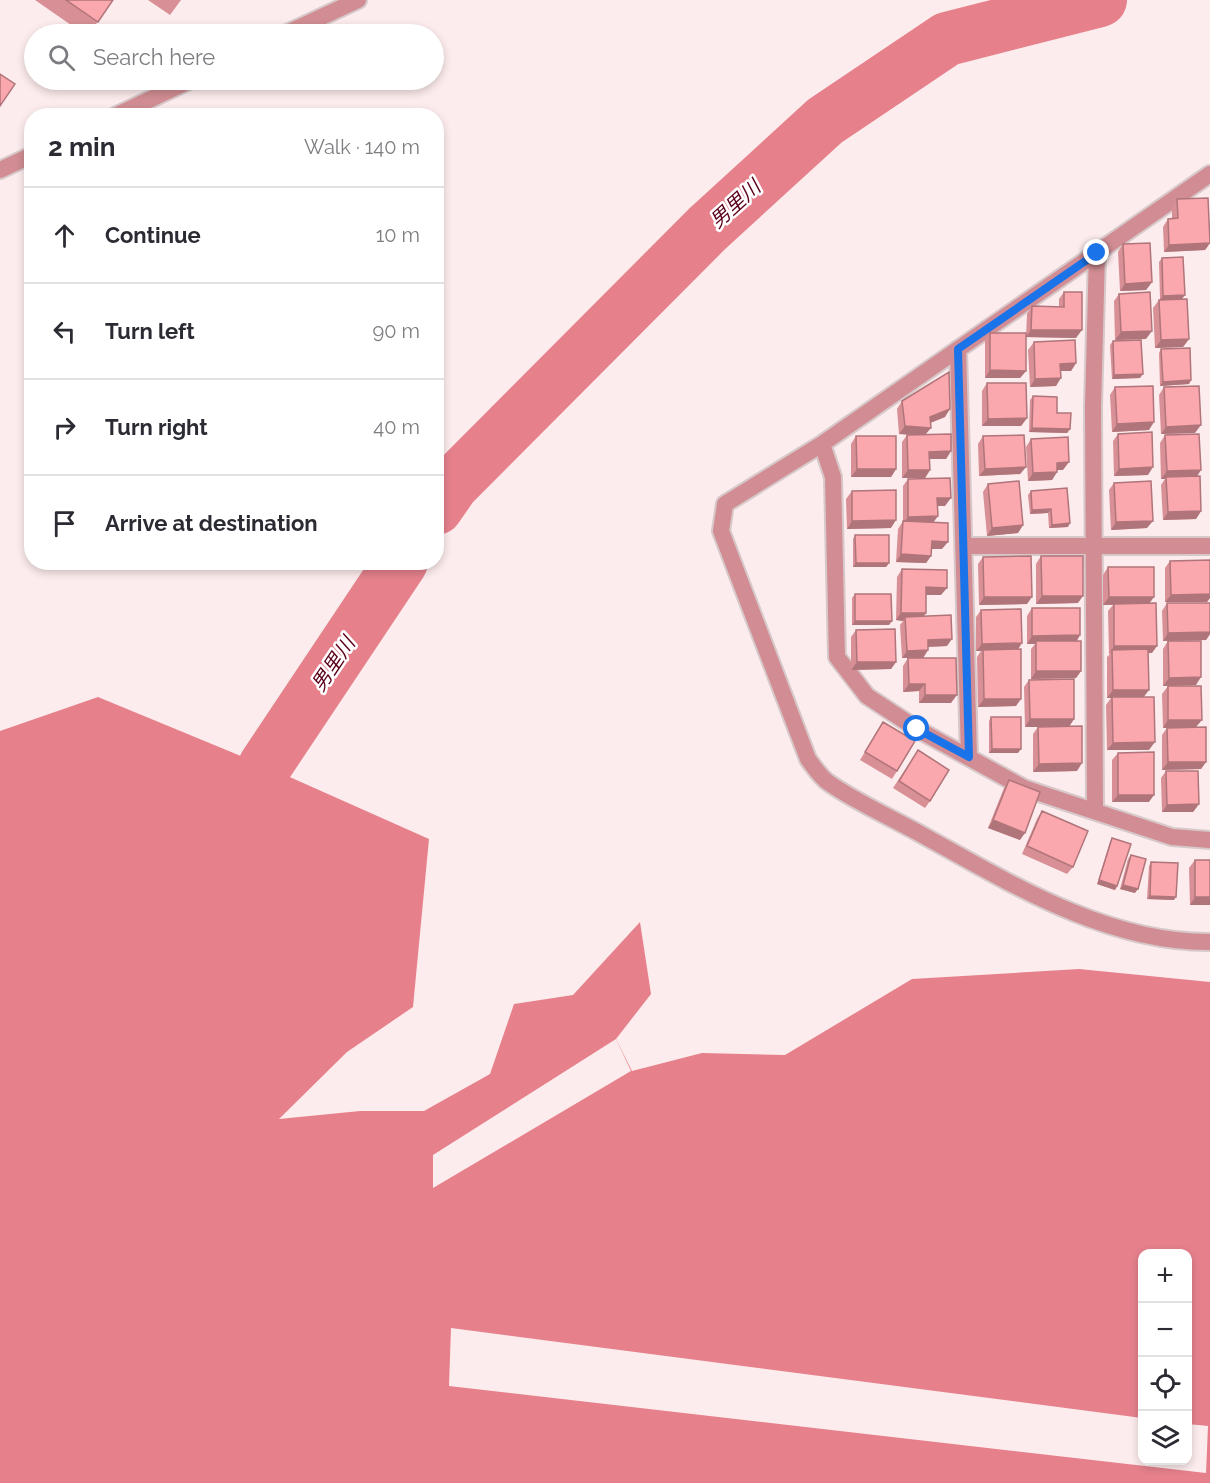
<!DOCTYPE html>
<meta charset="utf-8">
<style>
:root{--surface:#fff;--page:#f7f7f7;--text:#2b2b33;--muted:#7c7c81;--line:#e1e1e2}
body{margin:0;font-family:Raleway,"Noto Sans JP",sans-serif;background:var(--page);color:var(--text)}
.controls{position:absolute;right:18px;bottom:18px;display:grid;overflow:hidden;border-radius:12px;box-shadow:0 3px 9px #0003}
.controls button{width:54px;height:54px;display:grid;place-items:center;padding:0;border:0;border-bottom:2px solid var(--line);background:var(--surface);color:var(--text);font:30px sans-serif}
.stop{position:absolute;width:18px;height:18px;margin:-14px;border:4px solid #1a73e8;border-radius:50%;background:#fff}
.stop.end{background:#1a73e8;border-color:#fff;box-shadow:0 2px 6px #0008}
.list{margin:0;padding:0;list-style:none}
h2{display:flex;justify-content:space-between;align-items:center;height:78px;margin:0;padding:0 24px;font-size:26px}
h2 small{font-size:20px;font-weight:400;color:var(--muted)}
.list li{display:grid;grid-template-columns:39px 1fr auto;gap:18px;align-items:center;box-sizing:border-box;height:96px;padding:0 24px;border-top:2px solid var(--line)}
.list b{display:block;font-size:22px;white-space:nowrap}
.list em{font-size:20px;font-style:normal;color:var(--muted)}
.icon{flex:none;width:33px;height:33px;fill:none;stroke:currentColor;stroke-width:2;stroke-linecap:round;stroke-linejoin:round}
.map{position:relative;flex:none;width:1210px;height:1483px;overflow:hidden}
.search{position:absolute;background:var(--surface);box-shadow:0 3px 9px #0003;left:24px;top:24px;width:420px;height:66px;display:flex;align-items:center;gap:15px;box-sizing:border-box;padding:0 21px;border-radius:33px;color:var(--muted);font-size:22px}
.panel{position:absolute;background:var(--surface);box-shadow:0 3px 9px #0003;left:24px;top:108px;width:420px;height:462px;border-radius:24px}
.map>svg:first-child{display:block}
</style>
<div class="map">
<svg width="1210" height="1483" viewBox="0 0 1210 1483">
<rect width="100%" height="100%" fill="#fdeced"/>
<path fill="#e6818c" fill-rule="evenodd" d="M98,697L265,766L429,839L413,1007L347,1052L279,1119L360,1111H424L490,1074L514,1004L573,995L640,922L651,994L616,1039L632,1071L702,1053L785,1055L912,979L1079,969L1210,982V1483H0V731ZM1142,1254H1188V1460H1142Z"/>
<path fill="#fdeced" d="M616,1039L631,1071L433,1188V1155Z
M451,1328L1142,1418V1460H1188V1424L1208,1426L1206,1473L449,1386Z"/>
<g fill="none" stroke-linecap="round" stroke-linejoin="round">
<path stroke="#e6818c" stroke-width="54" d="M436,508L452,485L707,229L825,121L947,39L1100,0
M265,766L401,562"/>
<g stroke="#d7c8c9" stroke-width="20">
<path id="minor" d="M285,34L358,0
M115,116L191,80
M0,170L32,155
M1210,174L822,444L725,504L721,531L808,759C814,767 821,778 829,783C856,802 888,816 917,832C1006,881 1105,943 1210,942
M958,349L969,757
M822,444L833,477L837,657L867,696L917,729L1024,788L1172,837L1210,840
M964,546H1210
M1095,810L1093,407L1097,253"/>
</g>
<use href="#minor" stroke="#d18d93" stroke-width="16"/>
</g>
<path fill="#d89096" d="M35,0H113L89,34H84Z
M148,0H181L170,15Z
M1177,199L1210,243L1205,250L1164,252L1163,227L1168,219H1172V207Z
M1123,244L1152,282L1146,290L1120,291L1118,252Z
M1162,258L1182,299L1189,339L1183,347L1155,348L1153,308L1159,300H1160L1159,262Z
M1064,292L1076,338L1026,337L1027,314L1032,306L1059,307V299Z
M1119,294L1146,339L1115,340L1114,301Z
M990,333L1026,371L1020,378H985V340Z
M1113,341L1140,378L1112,379L1110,345Z
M1034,342L1076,363L1071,371H1061L1056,386L1030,387L1028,350Z
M1161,349L1191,380L1189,384L1160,386L1159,353Z
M987,383L1027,418L1021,426H982V391Z
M1115,387L1149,430L1112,432L1110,395Z
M1164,387L1195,433L1161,434L1159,395Z
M1033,396L1057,413L1070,429L1067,433L1029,432L1030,400Z
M902,401L945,417L930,423L926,434L951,451L946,459H930V470L925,478H902V442L907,435H911L899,434L897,409Z
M1118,434L1148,475L1114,476L1113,441Z
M1165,435L1197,476L1201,511L1196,519L1163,520L1161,485L1165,479H1161L1160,443Z
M856,436L896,469L891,477H851V444Z
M983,436L1026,467L1020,474L979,476L978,444Z
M1031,439L1063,470H1057V472L1052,480L1028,481L1026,447Z
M908,479L945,506H938V516L933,522L942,549H932L931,556L926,563L896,562L898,529L903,521V486Z
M1114,483L1147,528L1111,530L1109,490Z
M988,484L1023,525L1018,533L987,536L983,492Z
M1067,488L1068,527L1049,528L1048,513L1030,514L1028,495L1031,491Z
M852,491L891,528L847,529L846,499Z
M855,535L889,563L886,567H853V539Z
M1041,556L1078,603L1036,604V564Z
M983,557L1027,604L979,605L978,564Z
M1210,560V598L1207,602H1165V568L1170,561Z
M1108,567L1149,603L1152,653H1148L1144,697L1149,750H1107L1106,705L1111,698H1107V657L1110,654H1109L1108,611L1113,605H1103V575Z
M902,569L941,595H926V613L924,616L947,646L928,647V650L923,658H902L900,625L903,621L896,620L897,577Z
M855,594L889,625H852V598Z
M1167,603H1210V634L1206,640L1163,641L1162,611Z
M1032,608L1080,635L1077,641L1081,671L1076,678L1031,679V649L1035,644H1027V616Z
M981,610L1016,706L978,707L977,657L981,651H976V617Z
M856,630L896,662L891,669L851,670V637Z
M1168,641L1196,685L1163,686V649Z
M908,658L951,703H919V691L903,692V666Z
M1029,680L1074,719L1069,726L1077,771L1033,772V734L1038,727H1025L1024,687Z
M1168,686L1197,727L1206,762L1201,769L1162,770V735L1167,728H1163L1162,694Z
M991,717L1018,753H989V721Z
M883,722L897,771L892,779L860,760Z
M918,750L930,801L925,808L893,788Z
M1118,753L1149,802H1112V760Z
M1166,771L1199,804L1193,812H1162L1161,778Z
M1009,780L1020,840L988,828L1004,788Z
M1042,811L1073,867L1067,874L1022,854L1037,819Z
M1112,838L1117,886L1115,890L1097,884L1110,842Z
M1131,855L1135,893L1120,889L1128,859Z
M1195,860L1210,905H1190L1189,868Z
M1151,862L1174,900L1147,899L1149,866Z"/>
<path fill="#b0757a" d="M1210,243L1205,250L1164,252L1169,245Z
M1152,282L1146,290L1120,291L1125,284Z
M1185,295L1182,299L1160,300L1163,296Z
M1031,330H1082L1076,338L1026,337Z
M1152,331L1146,339L1115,340L1121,332Z
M1189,339L1183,347L1155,348L1161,340Z
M1076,363L1071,371H1055L1060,364Z
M990,370L1026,371L1020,378H985Z
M1143,374L1140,378L1112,379L1114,375Z
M1061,378L1056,386L1030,387L1035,379Z
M1191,380L1189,384L1160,386L1163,382Z
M950,409L945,417L925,425L930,417Z
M1027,418L1021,426H982L988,419Z
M1154,422L1149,430L1112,432L1117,424Z
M1201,425L1195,433L1161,434L1166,427Z
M905,426L931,428L925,435L899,434Z
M1032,428L1070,429L1067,433L1029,432Z
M951,451L946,459H924L929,452Z
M1069,462L1063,470H1052L1057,463Z
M1026,467L1020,474L979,476L985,469Z
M1153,467L1148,475L1114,476L1119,469Z
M857,469H896L891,477H851Z
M908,470H930L925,478H902Z
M1201,470L1196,478L1166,477L1165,479H1161L1167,471Z
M1057,472L1052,480L1028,481L1033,473Z
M937,498H951L945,506H932Z
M1051,509L1048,513L1030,514L1032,510Z
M1201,511L1196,519L1163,520L1168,512Z
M938,516L932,524H903L908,517Z
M896,520L891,528L847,529L852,521Z
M1153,521L1147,528L1111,530L1116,522Z
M1070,523L1068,527L1049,528L1052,525Z
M1023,525L1018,533L987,536L992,528Z
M932,541L948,542L942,549H927Z
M901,554L931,556L926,563L896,562Z
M856,563H889L886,567H853Z
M926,587L947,588L941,595H920Z
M1210,594V598L1207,602H1165L1171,595Z
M1042,596H1083L1078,603L1036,604Z
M984,597H1032L1027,604L979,605Z
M1109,597H1154L1149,604L1103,605Z
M901,613H926L920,621L905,617L903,621L896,620Z
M855,621H892L889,625H852Z
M1210,632V634L1206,640L1163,641L1168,633Z
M1080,635L1075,643L1036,641L1035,644H1027L1032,636Z
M952,639L947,646L923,647L928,640Z
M1022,643L1017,651L983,650L981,651H976L982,644Z
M1114,646H1157L1152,653L1112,654V650L1109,654Z
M928,650L923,658H902L907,651Z
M857,662H896L891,669L851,670Z
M1036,671H1081L1076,678L1031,679Z
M1201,677L1196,685L1163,686L1169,678Z
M909,684H925L919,691L903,692Z
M1113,690H1149L1143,698H1107Z
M925,695H957L951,703H919Z
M984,699H1021L1016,706L978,707Z
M1030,719H1074L1069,727H1025Z
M1168,720H1202L1196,727L1163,728Z
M1155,742L1149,750H1107L1113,743Z
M992,749H1021L1018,753H989Z
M1168,762H1206L1201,769L1162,770Z
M1082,763L1077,771L1033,772L1039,764Z
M1118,795H1154L1149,802H1112Z
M1199,804L1193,812H1162L1167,805Z
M993,820L1025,833L1020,840L988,828Z
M1099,880L1117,886L1115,890L1097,884Z
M1123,885L1138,889L1135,893L1120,889Z
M1150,896L1176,897L1174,900L1147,899Z
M1195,897H1210V905H1190Z"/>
<path fill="#fba7ae" stroke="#b0757a" stroke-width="1.5" d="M66,0H113L98,22Z
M0,74L15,84L0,106Z
M1208,198L1210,243L1169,245L1168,219L1178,218L1177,199Z
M1150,243L1152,282L1125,284L1123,244Z
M1183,257L1185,295L1163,296L1162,258Z
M1064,292H1082V330H1031L1032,306L1064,307Z
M1150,292L1152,331L1121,332L1119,294Z
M1187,299L1189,339L1161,340L1159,300Z
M990,333H1026V371L990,370Z
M1075,340L1076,363L1060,364L1061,378L1035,379L1034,342Z
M1141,340L1143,374L1114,375L1113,341Z
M1190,348L1191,380L1163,382L1161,349Z
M949,372L950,409L930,417L931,428L905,426L902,401Z
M987,383H1026L1027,418L988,419Z
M1153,386L1154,422L1117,424L1115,387Z
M1199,386L1201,425L1166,427L1164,387Z
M1033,396L1057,397V413H1071L1070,429L1032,428Z
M1152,432L1153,467L1119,469L1118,434Z
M951,434V451L929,452L930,470H908L907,435Z
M1199,434L1201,470L1167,471L1165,435Z
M1024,435L1026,467L985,469L983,436Z
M856,436H896V469H857Z
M1068,437L1069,462L1057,463V472L1033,473L1031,439Z
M1200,476L1201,511L1168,512L1166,477Z
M950,478L951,498H937L938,516L908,517V479Z
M1019,481L1023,525L992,528L988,484Z
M1151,481L1153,521L1116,522L1114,483Z
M1067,488L1070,523L1052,525L1051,509L1032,510L1031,491Z
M896,490V520L852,521V491Z
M903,521L948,523V542L932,541L931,556L901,554Z
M855,535H889V563H856Z
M1031,556L1032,597H984L983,557Z
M1041,556H1083V596H1042Z
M1210,560V594L1171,595L1170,561Z
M1108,567H1154V597H1109Z
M902,569L947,570V588L926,587V613H901Z
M855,594H891L892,621H855Z
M1156,603L1157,646H1114V604Z
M1167,603H1210V632L1168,633Z
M1032,608H1080V635L1032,636Z
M1021,609L1022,643L982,644L981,610Z
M951,615L952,639L928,640V650L907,651L905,617Z
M895,629L896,662H857L856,630Z
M1036,641H1081V671H1036Z
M1168,641H1201V677L1169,678Z
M1021,649V699H984L983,650Z
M1148,649L1149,690H1113L1112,650Z
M908,658H956L957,695H925V684H909Z
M1074,679V719H1030L1029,680Z
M1168,686H1201L1202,720H1168Z
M1112,697H1154L1155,742L1113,743Z
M991,717H1021V749H992Z
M883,722L915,741L897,771L865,752Z
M1082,726V763L1039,764L1038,727Z
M1206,727V762H1168L1167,728Z
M918,750L949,770L930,801L899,781Z
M1154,752V795H1118V753Z
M1166,771H1198L1199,804L1167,805Z
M1009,780L1040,792L1025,833L993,820Z
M1042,811L1088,831L1073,867L1027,846Z
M1112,838L1131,844L1117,886L1099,880Z
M1131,855L1146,859L1138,889L1123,885Z
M1195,860H1210V897H1195Z
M1151,862L1178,863L1176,897L1150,896Z"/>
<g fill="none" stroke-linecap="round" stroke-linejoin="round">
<path stroke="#1a73e8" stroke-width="8" d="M917,729L969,757L958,349L1097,253"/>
</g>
<g text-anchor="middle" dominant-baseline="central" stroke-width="5" stroke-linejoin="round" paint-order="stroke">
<g font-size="20" font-style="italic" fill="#5c001a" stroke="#fff">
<text transform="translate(735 204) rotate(-42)">男里川</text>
<text transform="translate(333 664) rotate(-56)">男里川</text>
</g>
</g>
</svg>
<div class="controls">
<button>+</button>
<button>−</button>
<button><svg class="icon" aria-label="locate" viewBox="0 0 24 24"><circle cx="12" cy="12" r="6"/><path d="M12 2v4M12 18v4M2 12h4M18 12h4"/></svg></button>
<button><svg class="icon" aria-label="layers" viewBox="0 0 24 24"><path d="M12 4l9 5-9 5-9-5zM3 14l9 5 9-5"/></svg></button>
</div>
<div class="stop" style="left:917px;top:729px"></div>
<div class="stop end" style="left:1097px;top:253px"></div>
<div class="search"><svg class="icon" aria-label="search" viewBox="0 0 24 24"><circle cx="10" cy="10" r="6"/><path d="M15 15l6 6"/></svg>Search here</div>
<section class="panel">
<h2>2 min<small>Walk · 140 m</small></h2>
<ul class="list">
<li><svg class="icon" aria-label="ahead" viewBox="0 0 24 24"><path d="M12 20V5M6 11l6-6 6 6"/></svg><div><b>Continue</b></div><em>10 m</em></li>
<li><svg class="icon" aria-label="left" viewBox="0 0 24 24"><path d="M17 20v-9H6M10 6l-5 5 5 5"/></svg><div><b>Turn left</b></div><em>90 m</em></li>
<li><svg class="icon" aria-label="right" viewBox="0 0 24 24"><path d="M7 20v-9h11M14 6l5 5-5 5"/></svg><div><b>Turn right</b></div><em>40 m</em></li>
<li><svg class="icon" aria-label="arrive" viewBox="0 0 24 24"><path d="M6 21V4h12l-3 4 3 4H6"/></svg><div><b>Arrive at destination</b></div></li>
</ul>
</section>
</div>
